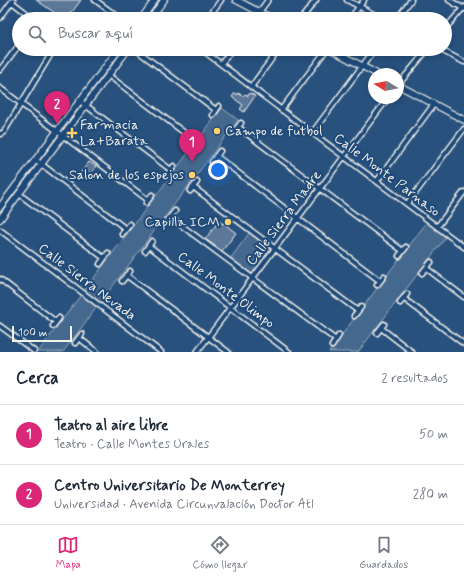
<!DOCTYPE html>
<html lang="es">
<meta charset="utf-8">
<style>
:root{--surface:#fff;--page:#f6f6f7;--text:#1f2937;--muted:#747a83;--line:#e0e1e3;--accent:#db2777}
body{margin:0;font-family:Mynerve,sans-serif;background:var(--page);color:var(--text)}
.compass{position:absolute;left:368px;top:68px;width:36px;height:36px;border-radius:50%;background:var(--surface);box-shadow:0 2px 6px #0003;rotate:280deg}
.scale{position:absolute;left:12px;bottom:10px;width:60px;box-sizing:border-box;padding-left:4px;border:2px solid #f4f1e8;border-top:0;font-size:11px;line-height:14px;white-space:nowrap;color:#f4f1e8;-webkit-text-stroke:3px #1f4a7a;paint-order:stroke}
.you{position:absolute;left:218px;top:170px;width:14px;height:14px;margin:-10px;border:3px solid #fff;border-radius:50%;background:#1a73e8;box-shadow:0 0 0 6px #1a73e833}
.badge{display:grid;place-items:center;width:26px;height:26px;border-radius:50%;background:var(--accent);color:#fff;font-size:13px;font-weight:700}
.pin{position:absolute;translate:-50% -33px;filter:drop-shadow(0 1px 2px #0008)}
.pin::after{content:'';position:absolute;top:21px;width:14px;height:12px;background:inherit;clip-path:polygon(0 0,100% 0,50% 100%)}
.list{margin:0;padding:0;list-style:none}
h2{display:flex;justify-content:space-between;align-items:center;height:52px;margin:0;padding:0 16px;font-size:17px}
h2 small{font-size:13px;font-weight:400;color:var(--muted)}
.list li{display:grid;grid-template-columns:26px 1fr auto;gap:12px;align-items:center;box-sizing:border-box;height:60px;padding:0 16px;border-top:1px solid var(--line)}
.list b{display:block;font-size:15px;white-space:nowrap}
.list p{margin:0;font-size:13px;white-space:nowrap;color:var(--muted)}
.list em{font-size:13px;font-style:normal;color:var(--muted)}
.icon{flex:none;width:22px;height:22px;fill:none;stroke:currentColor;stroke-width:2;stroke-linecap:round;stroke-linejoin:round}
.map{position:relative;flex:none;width:464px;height:352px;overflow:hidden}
.search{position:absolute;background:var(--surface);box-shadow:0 2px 6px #0003;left:12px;right:12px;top:12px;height:44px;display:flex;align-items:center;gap:10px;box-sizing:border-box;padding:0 14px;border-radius:22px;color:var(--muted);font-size:15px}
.sheet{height:172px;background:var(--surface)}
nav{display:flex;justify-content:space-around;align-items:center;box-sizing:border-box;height:56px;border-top:1px solid var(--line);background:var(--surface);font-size:11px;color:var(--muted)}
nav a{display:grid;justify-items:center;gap:2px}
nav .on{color:var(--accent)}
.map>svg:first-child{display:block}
</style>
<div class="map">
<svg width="464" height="352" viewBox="0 0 464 352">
<rect width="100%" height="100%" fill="#28517e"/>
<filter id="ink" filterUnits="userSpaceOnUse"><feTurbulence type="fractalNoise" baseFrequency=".025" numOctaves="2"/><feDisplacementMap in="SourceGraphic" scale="8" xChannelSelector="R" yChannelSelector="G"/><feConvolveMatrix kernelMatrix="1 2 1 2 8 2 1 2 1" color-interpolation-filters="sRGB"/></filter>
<g filter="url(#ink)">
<path fill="#45688e" stroke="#9cacbb" d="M222,108L238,120L63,352H38Z
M427,222L446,237L358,352H329Z
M250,232L272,249L252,275L230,259Z"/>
<path fill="#5b7899" stroke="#f4f1e8" d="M36,0H81L67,19H64Z
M235,93L237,95L238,93L243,96L245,94L248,96L250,93L255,96L244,112L240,109L243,105L232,97Z
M89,162L96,166L88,178L81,172Z
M228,218L231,221L227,226L236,233L222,251L205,239L219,221L223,224Z"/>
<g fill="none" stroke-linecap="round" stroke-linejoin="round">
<g stroke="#f4f1e8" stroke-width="7">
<path id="minor" d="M95,0L121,19
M347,0L383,19
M449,0L464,9
M12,2L34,19
M154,14L161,19
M0,18L13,0
M207,19L221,0
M254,19L268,0
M301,19L316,0
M350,19L364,0
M397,19L411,0
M445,29L464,7
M135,49L216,110
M201,49L464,247
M439,49L464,62
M221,64L232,49
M0,70L19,45
M108,75L194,140
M398,85L428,49
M251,87L279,49
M0,88L148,200
M80,101L171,170
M281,110L327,49
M213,115L219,106
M238,127L403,251
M235,131L241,123
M312,133L375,49
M0,134L4,132L54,49
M190,144L197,136
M216,156L380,281
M36,160L126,229
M212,162L220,151
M167,175L174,166
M377,181L434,104
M193,187L358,311
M190,191L197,182
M19,194L104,258
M146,203L152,195
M407,204L464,129
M170,217L336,340
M167,221L175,211
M437,227L464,192
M0,230L161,352
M122,234L130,224
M149,246L289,352
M145,251L152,241
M399,256L406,247
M100,264L108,253
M426,268L464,297
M422,273L431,262
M126,275L228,352
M0,279L56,322
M122,281L130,271
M377,285L384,276
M403,298L464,344
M400,303L407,294
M354,316L361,307
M0,326L34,351
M53,326L59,318
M381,328L412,352
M377,333L384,324
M79,338L97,352
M75,343L82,334
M332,346L339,335
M197,352L388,98"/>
</g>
<g stroke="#f4f1e8" stroke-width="8">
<path id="major" d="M236,0L273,19
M141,19L155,0
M150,19L164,0
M330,49L377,74
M398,85L464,120
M0,207L119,49
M0,219L128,49"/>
</g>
<use href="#minor" stroke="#1f4a7a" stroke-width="4"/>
<use href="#major" stroke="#1f4a7a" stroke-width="5.5"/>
</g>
</g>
<g fill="#ffd166" stroke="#1f4a7a" stroke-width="1.5">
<circle cx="217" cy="131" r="4"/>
<path d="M70 127h4v4h4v4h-4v4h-4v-4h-4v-4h4z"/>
<circle cx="192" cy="175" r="4"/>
<circle cx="228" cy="222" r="4"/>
</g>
<g text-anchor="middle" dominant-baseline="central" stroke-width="4" stroke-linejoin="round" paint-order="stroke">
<g font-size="14" fill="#f4f1e8" stroke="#1f4a7a" text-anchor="start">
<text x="80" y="125">Farmacia<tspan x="80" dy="16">La+Barata</tspan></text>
<text x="225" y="131">Campo de futbol</text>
<text x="184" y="175" text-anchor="end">Salon de los espejos</text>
<text x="220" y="222" text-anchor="end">Capilla ICM</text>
</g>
<g font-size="14" fill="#f4f1e8" stroke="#1f4a7a">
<text transform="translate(387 175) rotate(37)">Calle Monte Parnaso</text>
<text transform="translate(284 218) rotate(-53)">Calle Sierra Madre</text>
<text transform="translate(87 282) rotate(37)">Calle Sierra Nevada</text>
<text transform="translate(226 290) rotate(37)">Calle Monte Olimpo</text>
</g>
</g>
</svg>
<svg class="compass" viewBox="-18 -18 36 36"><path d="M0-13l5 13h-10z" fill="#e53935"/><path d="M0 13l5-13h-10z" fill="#747a83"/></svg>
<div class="scale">100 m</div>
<div class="you"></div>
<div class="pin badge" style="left:192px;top:162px">1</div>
<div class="pin badge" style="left:57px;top:124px">2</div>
<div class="search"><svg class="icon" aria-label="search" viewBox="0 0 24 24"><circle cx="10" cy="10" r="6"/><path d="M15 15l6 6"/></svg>Buscar aquí</div>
</div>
<section class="sheet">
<h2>Cerca<small>2 resultados</small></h2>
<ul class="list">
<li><span class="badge">1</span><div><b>Teatro al aire libre</b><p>Teatro · Calle Montes Urales</p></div><em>50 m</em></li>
<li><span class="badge">2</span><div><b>Centro Universitario De Monterrey</b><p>Universidad · Avenida Circunvalación Doctor Atl</p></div><em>280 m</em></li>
</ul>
</section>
<nav>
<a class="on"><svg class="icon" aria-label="map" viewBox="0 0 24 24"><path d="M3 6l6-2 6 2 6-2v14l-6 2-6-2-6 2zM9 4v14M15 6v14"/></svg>Mapa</a>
<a><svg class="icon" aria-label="directions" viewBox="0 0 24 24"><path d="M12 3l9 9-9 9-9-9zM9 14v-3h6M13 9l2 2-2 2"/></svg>Cómo llegar</a>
<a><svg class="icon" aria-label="saved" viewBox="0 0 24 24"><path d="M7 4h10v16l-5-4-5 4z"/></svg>Guardados</a>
</nav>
